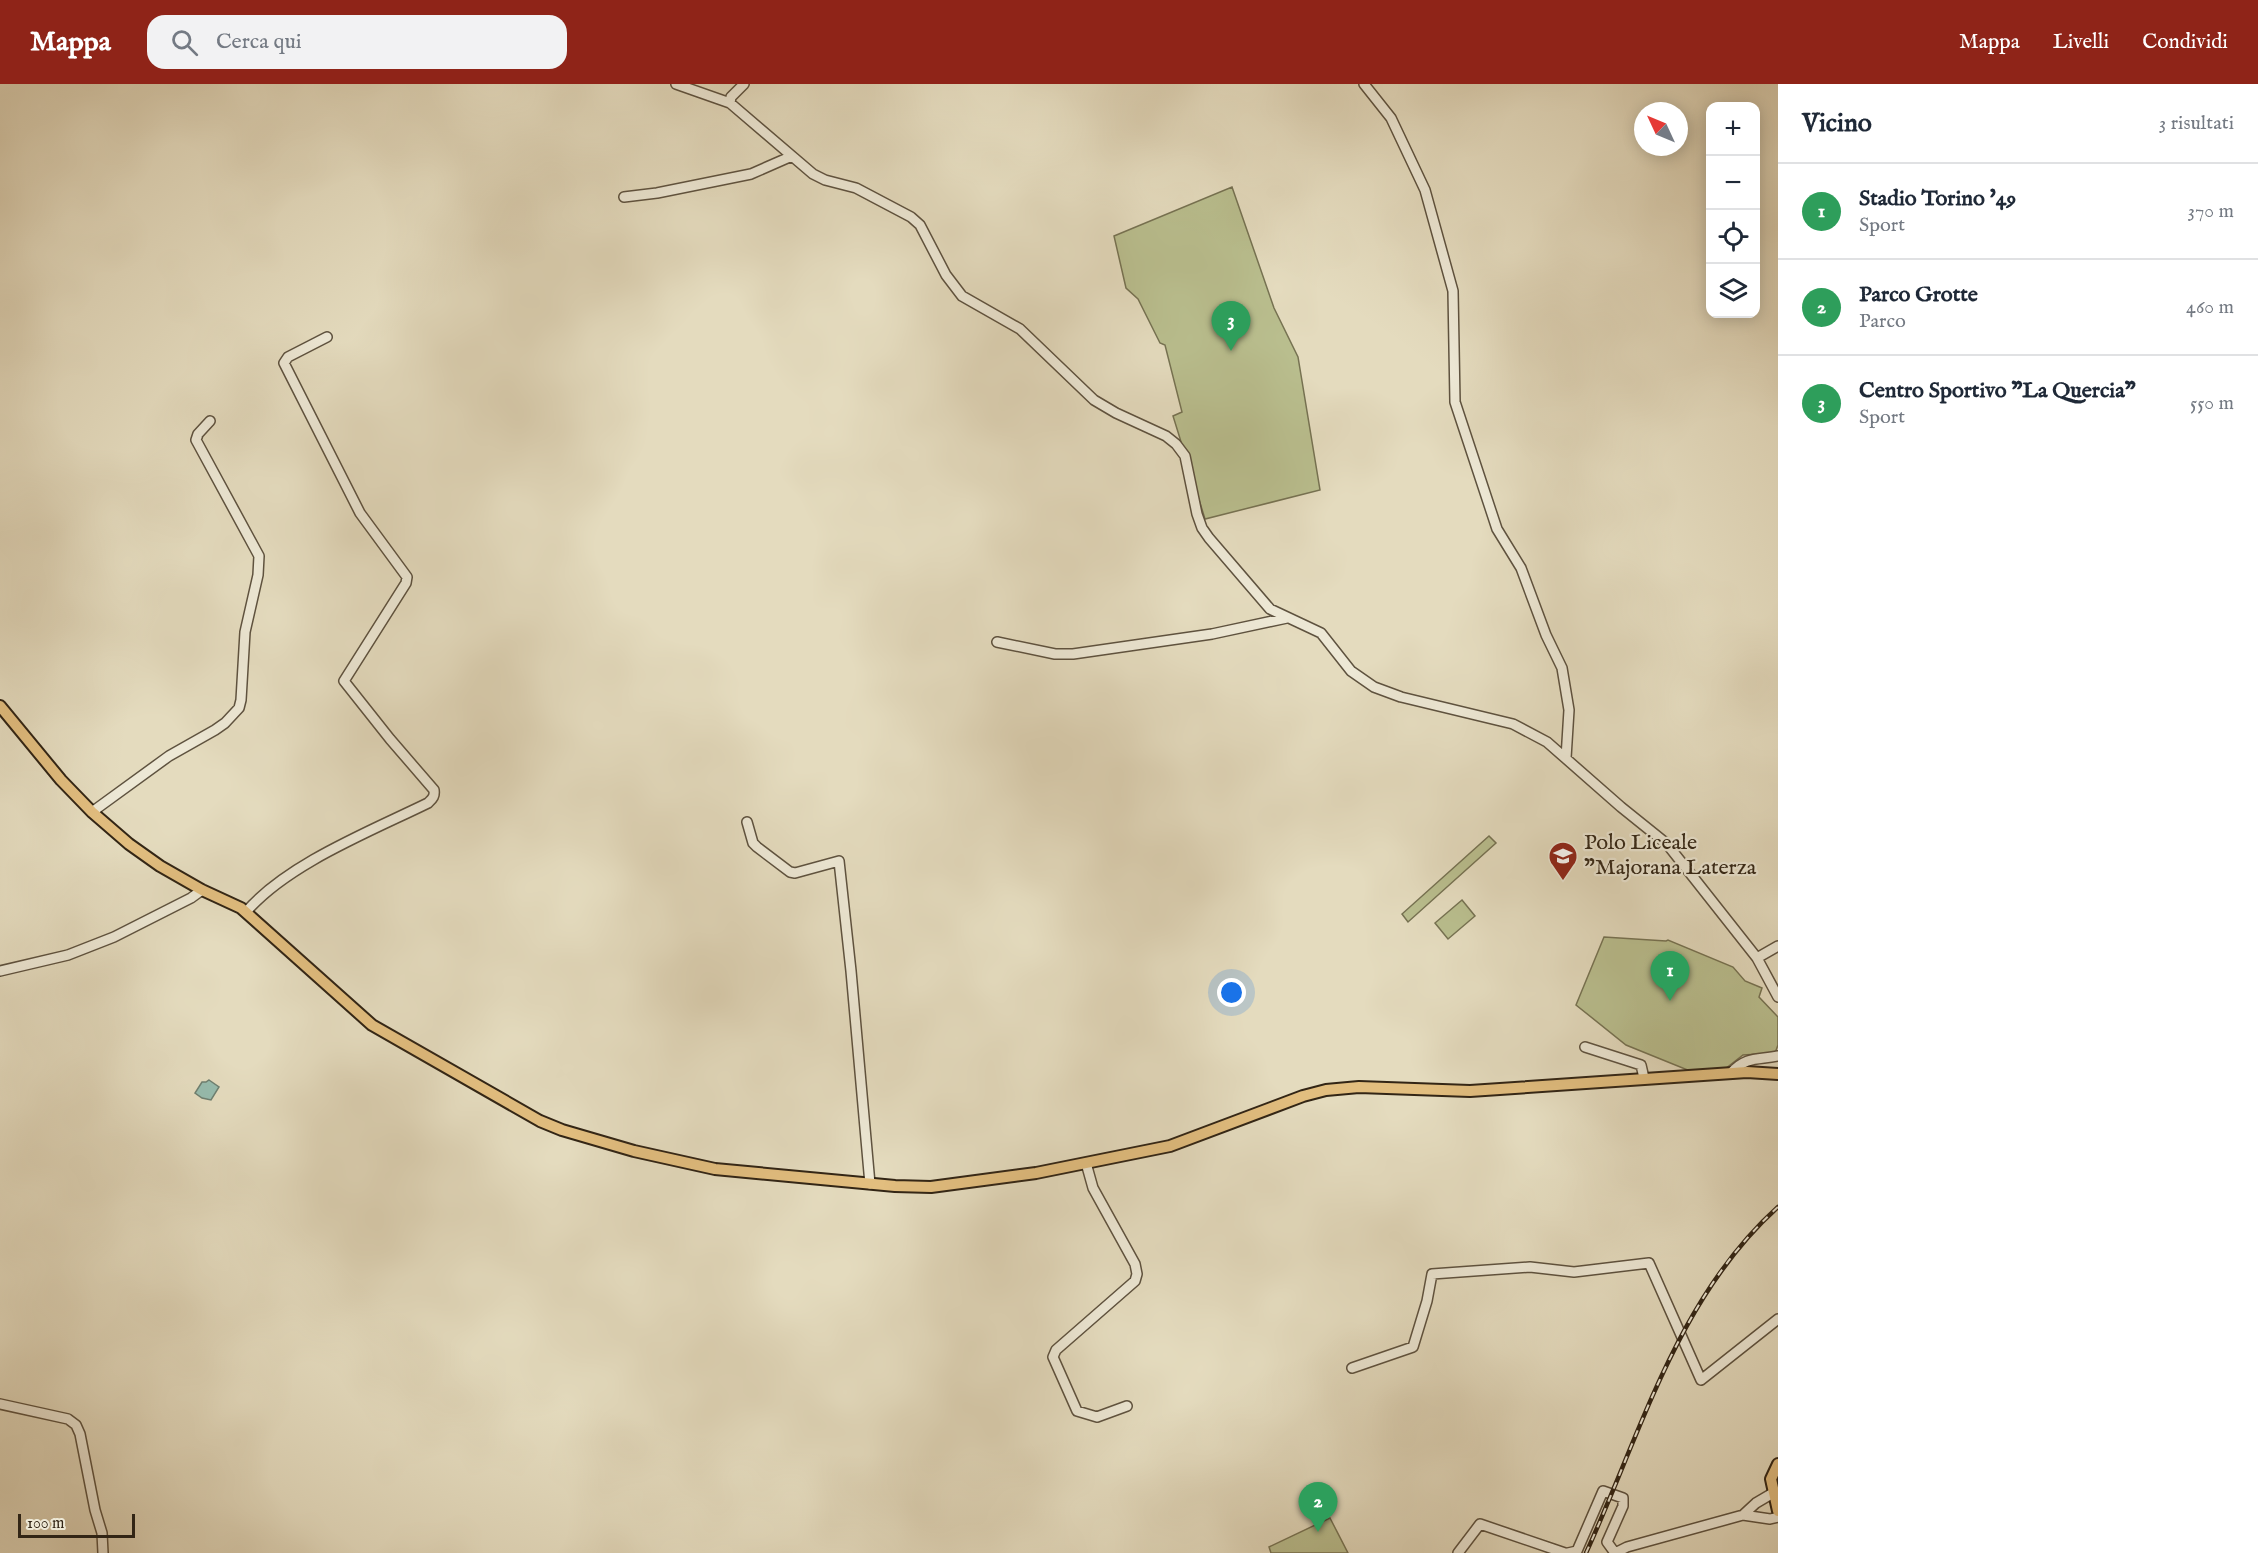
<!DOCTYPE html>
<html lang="it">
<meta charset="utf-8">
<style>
:root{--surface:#fff;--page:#f2f2f3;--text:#1f2937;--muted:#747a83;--line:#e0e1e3;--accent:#8f2418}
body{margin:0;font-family:"IM FELL English",serif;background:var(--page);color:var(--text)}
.controls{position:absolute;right:18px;top:18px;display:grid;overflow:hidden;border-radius:12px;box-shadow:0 3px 15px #0003}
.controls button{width:54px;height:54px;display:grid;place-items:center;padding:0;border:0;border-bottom:2px solid var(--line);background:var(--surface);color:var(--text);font:30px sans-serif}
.compass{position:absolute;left:1634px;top:18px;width:54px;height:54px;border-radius:50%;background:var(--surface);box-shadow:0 3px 15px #0003;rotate:314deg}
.scale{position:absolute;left:18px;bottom:15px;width:117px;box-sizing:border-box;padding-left:6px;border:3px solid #322515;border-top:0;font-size:16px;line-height:21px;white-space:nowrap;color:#322515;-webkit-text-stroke:4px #ede8d5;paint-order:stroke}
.you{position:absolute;left:1232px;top:909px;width:21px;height:21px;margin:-15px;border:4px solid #fff;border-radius:50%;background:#1a73e8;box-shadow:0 0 0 9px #1a73e833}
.badge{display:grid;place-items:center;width:39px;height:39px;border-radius:50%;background:var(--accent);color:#fff;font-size:20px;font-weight:700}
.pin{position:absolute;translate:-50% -50px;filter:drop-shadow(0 2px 3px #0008)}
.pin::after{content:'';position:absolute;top:32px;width:21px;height:18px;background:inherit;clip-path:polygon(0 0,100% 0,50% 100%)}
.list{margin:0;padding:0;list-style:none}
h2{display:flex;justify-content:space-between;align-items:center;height:78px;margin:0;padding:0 24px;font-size:26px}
h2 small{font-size:20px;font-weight:400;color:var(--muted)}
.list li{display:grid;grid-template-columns:39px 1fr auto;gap:18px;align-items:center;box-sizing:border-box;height:96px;padding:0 24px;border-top:2px solid var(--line)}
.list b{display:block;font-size:22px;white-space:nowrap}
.list p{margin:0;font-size:20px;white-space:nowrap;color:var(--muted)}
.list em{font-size:20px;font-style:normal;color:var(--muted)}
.icon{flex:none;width:33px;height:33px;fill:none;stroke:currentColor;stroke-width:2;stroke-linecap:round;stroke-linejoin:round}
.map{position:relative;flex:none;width:1778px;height:1469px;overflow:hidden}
header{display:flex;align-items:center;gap:36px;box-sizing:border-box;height:84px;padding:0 30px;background:var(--accent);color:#fff}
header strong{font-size:28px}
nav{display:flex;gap:33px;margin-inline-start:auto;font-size:21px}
.search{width:420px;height:54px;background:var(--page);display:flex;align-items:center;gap:15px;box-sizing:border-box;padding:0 21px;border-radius:18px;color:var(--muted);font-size:22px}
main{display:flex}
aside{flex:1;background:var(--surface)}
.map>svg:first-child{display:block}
</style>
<header>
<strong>Mappa</strong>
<div class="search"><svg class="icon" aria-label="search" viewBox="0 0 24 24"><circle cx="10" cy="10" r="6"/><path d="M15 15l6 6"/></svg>Cerca qui</div>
<nav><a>Mappa</a><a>Livelli</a><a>Condividi</a></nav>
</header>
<main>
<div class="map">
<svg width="1778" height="1469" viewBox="0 0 1778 1469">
<rect width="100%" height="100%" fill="#e4dbbe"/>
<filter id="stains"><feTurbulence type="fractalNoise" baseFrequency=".00333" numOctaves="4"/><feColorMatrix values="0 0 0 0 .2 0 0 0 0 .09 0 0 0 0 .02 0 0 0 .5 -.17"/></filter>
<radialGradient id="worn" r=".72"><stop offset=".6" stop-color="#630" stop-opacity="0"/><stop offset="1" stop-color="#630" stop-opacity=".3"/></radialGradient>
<path fill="#b9be8e" stroke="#767252" stroke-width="1.5" d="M1232,103L1274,224L1298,273L1320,406L1205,435L1173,332L1182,328L1165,261L1160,259L1138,215L1126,204L1114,152Z
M1489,752L1496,759L1408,838L1402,830Z
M1462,816L1475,832L1448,855L1435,839Z
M1604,853L1666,857L1668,856L1733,883L1745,897L1762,904L1759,913L1778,933V961L1775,969L1743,971L1725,985L1690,987L1626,961L1576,921Z
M1330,1434L1348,1469H1271L1269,1463Z"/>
<path fill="#96bbad" stroke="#6e7f70" stroke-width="1.5" d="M209,996L219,1003L211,1016L202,1014L195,1009L202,998H206Z"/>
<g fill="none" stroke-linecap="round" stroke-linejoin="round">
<g stroke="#5e523f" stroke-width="12">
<path id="minor" d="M676,0L730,19L813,90L825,96L856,104L911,133L920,141L946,191L962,212L1020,245L1094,316L1116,329L1166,352L1176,360L1185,372L1197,430L1202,444L1209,454L1270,525L1321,549L1351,587L1374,603L1401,613L1513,640L1547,658L1621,723L1667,760L1757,874L1778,913
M1364,0L1391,34L1425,106L1453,207L1455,318L1497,445L1521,484L1546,551L1562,584L1569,626L1566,674
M730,19L731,13L744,0
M624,113L657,109L751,90L792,72
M997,558L1055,570H1073L1212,550L1287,534
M92,728L169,672L215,646L225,639L239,624L241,616L245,548L258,491L259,472L196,356L198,350L210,337
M747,738L753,759L757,763L790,788L795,789L839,777L851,887L870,1100
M246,828C287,780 371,747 428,719C432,715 435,713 434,706L390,655L344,597L406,499L407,493L360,429L284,279L288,273L327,253
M1757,874L1778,862
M0,887L68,871L114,853L191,814L202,806
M1585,963L1641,981L1644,994
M1731,989C1746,972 1758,976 1778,972
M1086,1079L1093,1104L1135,1180L1137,1190L1135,1197L1056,1266L1053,1273L1077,1327L1097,1333L1127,1322
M1352,1284L1413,1263L1427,1217L1432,1190L1530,1183L1574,1188L1649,1179L1701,1296L1778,1235
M0,1320L68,1335L76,1341L80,1350L95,1426L102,1449L103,1469
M1743,1431L1770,1435L1778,1433
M1458,1469L1480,1440L1565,1469
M1568,1469L1577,1467L1603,1407L1623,1414V1422L1607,1458L1615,1469
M1615,1469L1627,1463L1743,1431L1756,1419L1773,1409"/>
</g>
<g stroke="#322515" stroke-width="14">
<path id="major" d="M0,622L61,696L92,728L129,760L160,782L202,806L241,824L372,941L540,1037L562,1046L634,1067L715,1085L895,1102L931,1103L1036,1089L1170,1062L1303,1012L1326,1006L1359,1003L1470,1007L1747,988L1778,990
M1778,1380L1771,1395L1778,1427"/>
</g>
<use href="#minor" stroke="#ede8d5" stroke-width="9"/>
<use href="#major" stroke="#e2be7f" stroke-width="10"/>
<g stroke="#322515" stroke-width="4.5">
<path id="rail" d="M1586,1469C1641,1349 1677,1214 1778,1123"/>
</g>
<use href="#rail" stroke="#ede8d5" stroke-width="2" stroke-dasharray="7" stroke-linecap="butt"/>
</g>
<defs>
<g id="school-pin" transform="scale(1.5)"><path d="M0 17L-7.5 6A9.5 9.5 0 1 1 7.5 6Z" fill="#8f2418" stroke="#ede8d5"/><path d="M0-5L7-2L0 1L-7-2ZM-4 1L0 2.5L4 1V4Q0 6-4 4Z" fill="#fff"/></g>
</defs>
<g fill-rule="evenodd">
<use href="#school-pin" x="1563" y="772"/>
</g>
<g text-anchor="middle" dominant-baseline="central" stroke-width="4.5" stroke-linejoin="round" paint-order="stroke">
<g font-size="22" fill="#322515" stroke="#ede8d5" text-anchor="start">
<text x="1584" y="759">Polo Liceale<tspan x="1584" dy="25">"Majorana Laterza</tspan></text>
</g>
</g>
<rect width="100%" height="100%" filter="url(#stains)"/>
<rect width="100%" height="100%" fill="url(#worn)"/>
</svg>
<div class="controls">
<button>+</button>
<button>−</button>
<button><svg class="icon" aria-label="locate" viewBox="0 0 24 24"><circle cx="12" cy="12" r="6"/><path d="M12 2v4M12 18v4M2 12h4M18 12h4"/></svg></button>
<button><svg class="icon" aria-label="layers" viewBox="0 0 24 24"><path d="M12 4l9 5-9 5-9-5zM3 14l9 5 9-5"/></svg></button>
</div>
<svg class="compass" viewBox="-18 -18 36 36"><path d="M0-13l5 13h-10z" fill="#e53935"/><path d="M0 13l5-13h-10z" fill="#747a83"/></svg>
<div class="scale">100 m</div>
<div class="you"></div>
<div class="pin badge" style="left:1670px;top:917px;background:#2e9e5b">1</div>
<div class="pin badge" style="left:1318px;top:1448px;background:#2e9e5b">2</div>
<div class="pin badge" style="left:1231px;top:267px;background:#2e9e5b">3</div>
</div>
<aside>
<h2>Vicino<small>3 risultati</small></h2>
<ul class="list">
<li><span class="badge" style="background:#2e9e5b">1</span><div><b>Stadio Torino '49</b><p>Sport</p></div><em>370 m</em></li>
<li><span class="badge" style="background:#2e9e5b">2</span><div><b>Parco Grotte</b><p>Parco</p></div><em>460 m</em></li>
<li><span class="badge" style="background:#2e9e5b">3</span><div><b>Centro Sportivo &quot;La Quercia&quot;</b><p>Sport</p></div><em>550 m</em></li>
</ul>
</aside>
</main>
